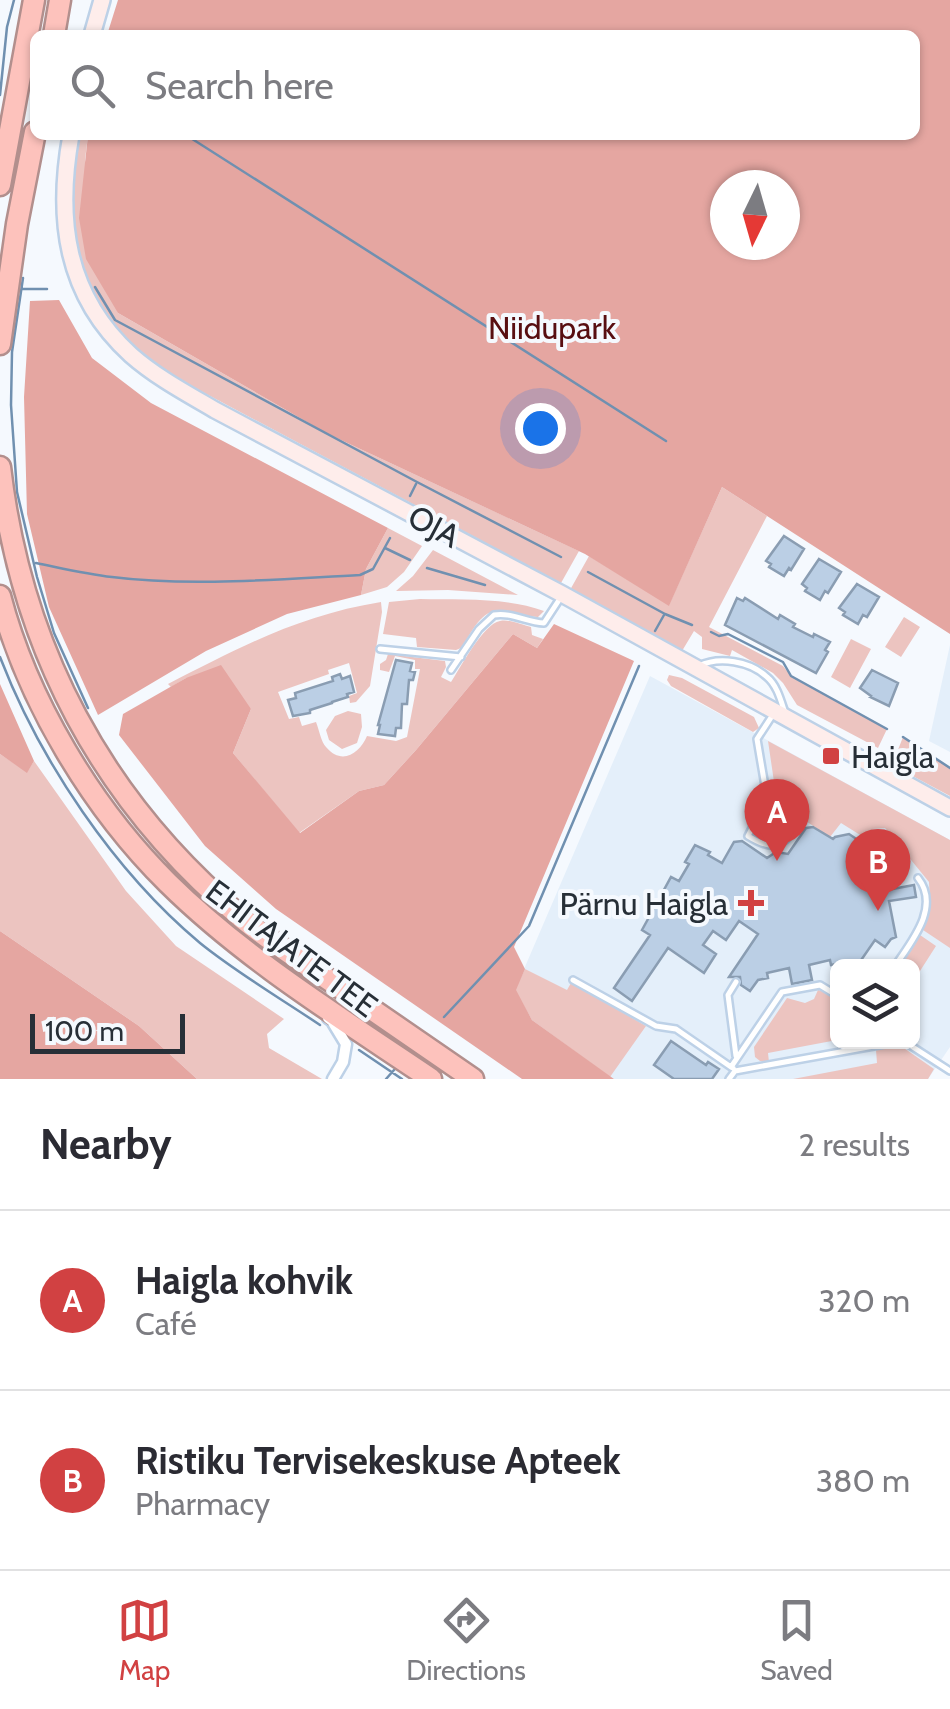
<!DOCTYPE html>
<meta charset="utf-8">
<style>
:root{--surface:#fff;--page:#f7f7f7;--text:#2b2b33;--muted:#7c7c81;--line:#e1e1e2;--accent:#d14142}
body{margin:0;font-family:Cabin,sans-serif;background:var(--page);color:var(--text)}
.controls{position:absolute;right:30px;bottom:30px;display:grid;overflow:hidden;border-radius:15px;box-shadow:0 2px 8px #0004}
.controls button{width:90px;height:90px;display:grid;place-items:center;padding:0;border:0;border-bottom:2px solid var(--line);background:var(--surface);color:var(--text);font:50px sans-serif}
.compass{position:absolute;left:710px;top:170px;width:90px;height:90px;border-radius:50%;background:var(--surface);box-shadow:0 2px 8px #0004;rotate:185deg}
.scale{position:absolute;left:30px;bottom:25px;width:155px;box-sizing:border-box;padding-left:10px;border:5px solid #272f37;border-top:0;font-size:28px;line-height:35px;white-space:nowrap;color:#272f37;-webkit-text-stroke:8px #f5f9fe;paint-order:stroke}
.you{position:absolute;left:540px;top:428px;width:35px;height:35px;margin:-25px;border:8px solid #fff;border-radius:50%;background:#1a73e8;box-shadow:0 0 0 15px #1a73e833}
.badge{display:grid;place-items:center;width:65px;height:65px;border-radius:50%;background:var(--accent);color:#fff;font-size:32px;font-weight:700}
.pin{position:absolute;translate:-50% -82px;filter:drop-shadow(0 2px 5px #0008)}
.pin::after{content:'';position:absolute;top:52px;width:35px;height:30px;background:inherit;clip-path:polygon(0 0,100% 0,50% 100%)}
.list{margin:0;padding:0;list-style:none}
h2{display:flex;justify-content:space-between;align-items:center;height:130px;margin:0;padding:0 40px;font-size:42px}
h2 small{font-size:32px;font-weight:400;color:var(--muted)}
.list li{display:grid;grid-template-columns:65px 1fr auto;gap:30px;align-items:center;box-sizing:border-box;height:180px;padding:0 40px;border-top:2px solid var(--line)}
.list b{display:block;font-size:38px;white-space:nowrap}
.list p{margin:0;font-size:32px;white-space:nowrap;color:var(--muted)}
.list em{font-size:32px;font-style:normal;color:var(--muted)}
.icon{flex:none;width:55px;height:55px;fill:none;stroke:currentColor;stroke-width:2;stroke-linecap:round;stroke-linejoin:round}
.map{position:relative;flex:none;width:950px;height:1079px;overflow:hidden}
.search{position:absolute;background:var(--surface);box-shadow:0 2px 8px #0004;left:30px;right:30px;top:30px;height:110px;display:flex;align-items:center;gap:25px;box-sizing:border-box;padding:0 35px;border-radius:15px;color:var(--muted);font-size:38px}
.sheet{height:490px;background:var(--surface)}
nav{display:flex;justify-content:space-around;align-items:center;box-sizing:border-box;height:140px;border-top:2px solid var(--line);background:var(--surface);font-size:28px;color:var(--muted)}
nav a{display:grid;justify-items:center;gap:5px}
nav .on{color:var(--accent)}
.map>svg:first-child{display:block}
</style>
<div class="map">
<svg width="950" height="1079" viewBox="0 0 950 1079">
<rect width="100%" height="100%" fill="#f5f9fe"/>
<path fill="#e4effa" fill-rule="evenodd" d="M950,645V752L929,741Z
M650,676L950,840V1047L928,1079H614L532,1020L515,990ZM838,966H912V1042H838Z"/>
<path fill="#ecc4c0" d="M78,135H88L85,160L118,313L326,433L579,551L561,583L154,366L128,342L92,294L76,254L69,191Z
M722,487L767,516L709,627L783,666L791,676L799,681L887,729L878,748L797,705L783,683L773,673L732,650L730,656L702,649V637L694,631L682,651L570,590L589,556L669,605Z
M388,528L422,546L404,572L387,587L361,595L366,569Z
M433,550L518,595L448,590L396,591L413,576Z
M420,599C460,600 506,597 544,611L538,617C528,617 522,614 513,612C482,604 476,627 461,648L456,650L417,647L416,638L383,634L389,602Z
M381,602L382,612L370,686L356,702L350,703L349,696L357,693L349,663L328,670L329,674L278,692L289,719L299,717L302,726L316,722C319,729 321,742 326,747C342,766 360,753 367,736L396,741L407,737L420,669H415V660L395,656L389,672L380,670V664L386,660L388,654L445,661L446,667L441,677L451,682C461,667 483,624 500,621C510,619 522,625 531,627L532,635L543,639L537,648L513,634L416,750L384,785L359,791L299,833L233,753L251,709L186,678L171,687L168,684C240,647 300,615 381,602Z
M904,617L920,627L901,657L885,647Z
M851,639L871,649L850,688L831,677Z
M669,675L682,678L754,717L759,728L753,732L671,686L667,680Z
M348,711L361,714L362,727L357,743L342,749L329,740L326,730L335,716Z
M903,737L950,768V796L892,765Z
M768,741L950,840V948L923,930L930,901L929,882L885,828L872,829L865,838L841,823L830,837L777,802Z
M0,754L27,772L34,761L126,891L176,946L284,1019L267,1034L269,1048L322,1079H197L139,1026L0,931Z
M920,935L936,946L913,982L912,966H899Z
M525,969L567,990L571,983L646,1026L610,1077L532,1020L515,990Z
M818,990L822,991L837,1001V1040L768,1053L769,1062L760,1061L755,1057L754,1047L787,998L805,1003L814,999Z
M901,1046L934,1069L928,1079H793L877,1063L876,1050Z"/>
<path fill="#e5a6a1" fill-rule="evenodd" d="M118,0H950V634L722,487L669,606L585,554L326,433L118,313L86,259L79,218L88,135H915V35H107ZM725,185H785V245H725Z
M59,300L92,358L151,403L388,528L366,569L361,595L287,614L206,651L98,715L49,607L27,514L24,397L30,301Z
M554,624L634,661L514,947L525,969L516,990L532,1020L614,1079H522L276,909L205,846L119,735L123,714L186,678L221,665L251,709L233,753L300,833L359,791L384,785L416,750L513,634L537,648Z
M0,684L34,761L27,773L0,754Z
M0,931L139,1026L197,1079H0Z"/>
<g fill="none" stroke-linecap="round" stroke-linejoin="round">
<path stroke="#7090b0" stroke-width="2.5" d="M0,95L7,27L14,0
M186,135L666,441
M23,278L12,352L11,405L17,492L37,577L54,633L88,708
M95,287L115,320L417,482L561,557
M23,289H47
M410,496L416,484
M385,548L410,560
M36,563C61,568 86,574 112,577C190,587 280,579 360,575L373,569L390,538
M427,568L485,585
M588,572L665,614L692,625
M655,631L664,615
M711,632L719,636L728,634L783,662L791,676L887,729
M0,657C40,761 114,871 200,943C237,973 280,998 320,1025
M903,737L950,768
M444,1017L529,926L639,666
M359,1050L402,1079
M386,1079L394,1070"/>
</g>
<path fill="#bbcfe5" stroke="#8a9db2" stroke-width="2.5" d="M784,536L804,549L791,570L789,568L784,576L769,567L771,564L766,561Z
M819,559L841,572L828,593L825,591L820,600L805,591L807,588L802,584Z
M857,584L879,597L867,617L863,615L858,624L843,615L845,612L839,608Z
M737,598L743,601L745,598L778,619L780,615L795,624L793,627L813,637L814,634L830,642L825,650L828,652L816,673L725,625Z
M396,660L412,663L410,671L415,672L413,680H409L407,704H402L401,728H396L395,736L378,734L380,725H378Z
M872,670L898,683L889,706L870,697L871,696L860,688Z
M340,674L342,679L350,676L354,692L347,694L348,697L332,702V703L310,710V713L293,716L288,700L296,698L295,693L333,681L332,677Z
M813,827L833,839L835,837L849,834L858,840L856,843L874,855L880,854L887,890L914,885L916,897L889,901L896,937L891,939L885,947L875,940L857,966H847L841,963L831,965L830,960L809,965L812,980L792,984L789,968L767,973L768,978L758,980L750,991L741,985L740,977H729L758,934L739,921L726,940L713,931L703,945L716,954L704,973L668,948L632,1001L614,988L650,935L642,930L671,877L679,881L689,864L685,862L695,845L710,852L708,855L722,863L734,842L742,841L767,858L776,852L788,854L806,828Z
M671,1041L706,1065L708,1062L719,1069L712,1079H674L654,1065Z"/>
<g fill="none" stroke-linecap="round" stroke-linejoin="round">
<g stroke="#bdd1e7" stroke-width="10">
<path id="lane" d="M380,649L461,657
M699,666C719,656 750,661 767,677C777,685 781,701 785,713
M451,670L479,629L494,615C511,612 526,622 544,623L561,597
M767,798L782,811L794,828C782,850 769,849 748,836L767,798L757,739L774,713
M895,966C911,942 941,907 918,878
M573,980L656,1026L676,1029L731,1067
M905,1042L950,1071
M736,1056L728,995L736,982
M733,1068L731,1067L782,992L820,985L838,996
M729,1079L735,1071L896,1042"/>
</g>
<g stroke="#bdd1e7" stroke-width="15">
<path id="street" d="M328,1018L332,1021L346,1044L343,1062L333,1079"/>
</g>
<g stroke="#bdd1e7" stroke-width="20">
<path id="secondary" d="M92,35L102,0
M71,135C56,218 65,295 131,355C156,377 186,393 215,410L562,594L950,808"/>
</g>
<g stroke="#b28f8d" stroke-width="25">
<path id="highway" d="M54,35L60,0
M0,185L34,0
M0,344L17,224L35,132
M0,467C21,648 102,801 242,918C271,942 304,963 335,984C381,1016 427,1047 473,1079
M0,596C27,700 92,808 168,883C246,960 341,1018 431,1079"/>
</g>
<use href="#lane" stroke="#fff" stroke-width="5"/>
<use href="#street" stroke="#fff" stroke-width="10"/>
<use href="#secondary" stroke="#feedeb" stroke-width="15"/>
<use href="#highway" stroke="#fdc2bc" stroke-width="20"/>
</g>
<g fill="#d14142" stroke="#f5f9fe" stroke-width="4">
<rect x="821" y="746" width="20" height="20" rx="5"/>
<path d="M746 888h10v10h10v10h-10v10h-10v-10h-10v-10h10z"/>
</g>
<g text-anchor="middle" dominant-baseline="central" stroke-width="8" stroke-linejoin="round" paint-order="stroke">
<g font-size="32" fill="#580e11" stroke="#f5f9fe">
<text x="552" y="327">Niidupark</text>
</g>
<g font-size="32" fill="#272f37" stroke="#f5f9fe">
<text transform="translate(434 526) rotate(28)">OJA</text>
<text transform="translate(292 948) rotate(37)">EHITAJATE TEE</text>
</g>
<g font-size="32" fill="#272f37" stroke="#f5f9fe" text-anchor="start">
<text x="851" y="756">Haigla</text>
<text x="728" y="903" text-anchor="end">Pärnu Haigla</text>
</g>
</g>
</svg>
<div class="controls">
<button><svg class="icon" aria-label="layers" viewBox="0 0 24 24"><path d="M12 4l9 5-9 5-9-5zM3 14l9 5 9-5"/></svg></button>
</div>
<svg class="compass" viewBox="-18 -18 36 36"><path d="M0-13l5 13h-10z" fill="#e53935"/><path d="M0 13l5-13h-10z" fill="#7c7c81"/></svg>
<div class="scale">100 m</div>
<div class="you"></div>
<div class="pin badge" style="left:777px;top:861px">A</div>
<div class="pin badge" style="left:878px;top:911px">B</div>
<div class="search"><svg class="icon" aria-label="search" viewBox="0 0 24 24"><circle cx="10" cy="10" r="6"/><path d="M15 15l6 6"/></svg>Search here</div>
</div>
<section class="sheet">
<h2>Nearby<small>2 results</small></h2>
<ul class="list">
<li><span class="badge">A</span><div><b>Haigla kohvik</b><p>Café</p></div><em>320 m</em></li>
<li><span class="badge">B</span><div><b>Ristiku Tervisekeskuse Apteek</b><p>Pharmacy</p></div><em>380 m</em></li>
</ul>
</section>
<nav>
<a class="on"><svg class="icon" aria-label="map" viewBox="0 0 24 24"><path d="M3 6l6-2 6 2 6-2v14l-6 2-6-2-6 2zM9 4v14M15 6v14"/></svg>Map</a>
<a><svg class="icon" aria-label="directions" viewBox="0 0 24 24"><path d="M12 3l9 9-9 9-9-9zM9 14v-3h6M13 9l2 2-2 2"/></svg>Directions</a>
<a><svg class="icon" aria-label="saved" viewBox="0 0 24 24"><path d="M7 4h10v16l-5-4-5 4z"/></svg>Saved</a>
</nav>
